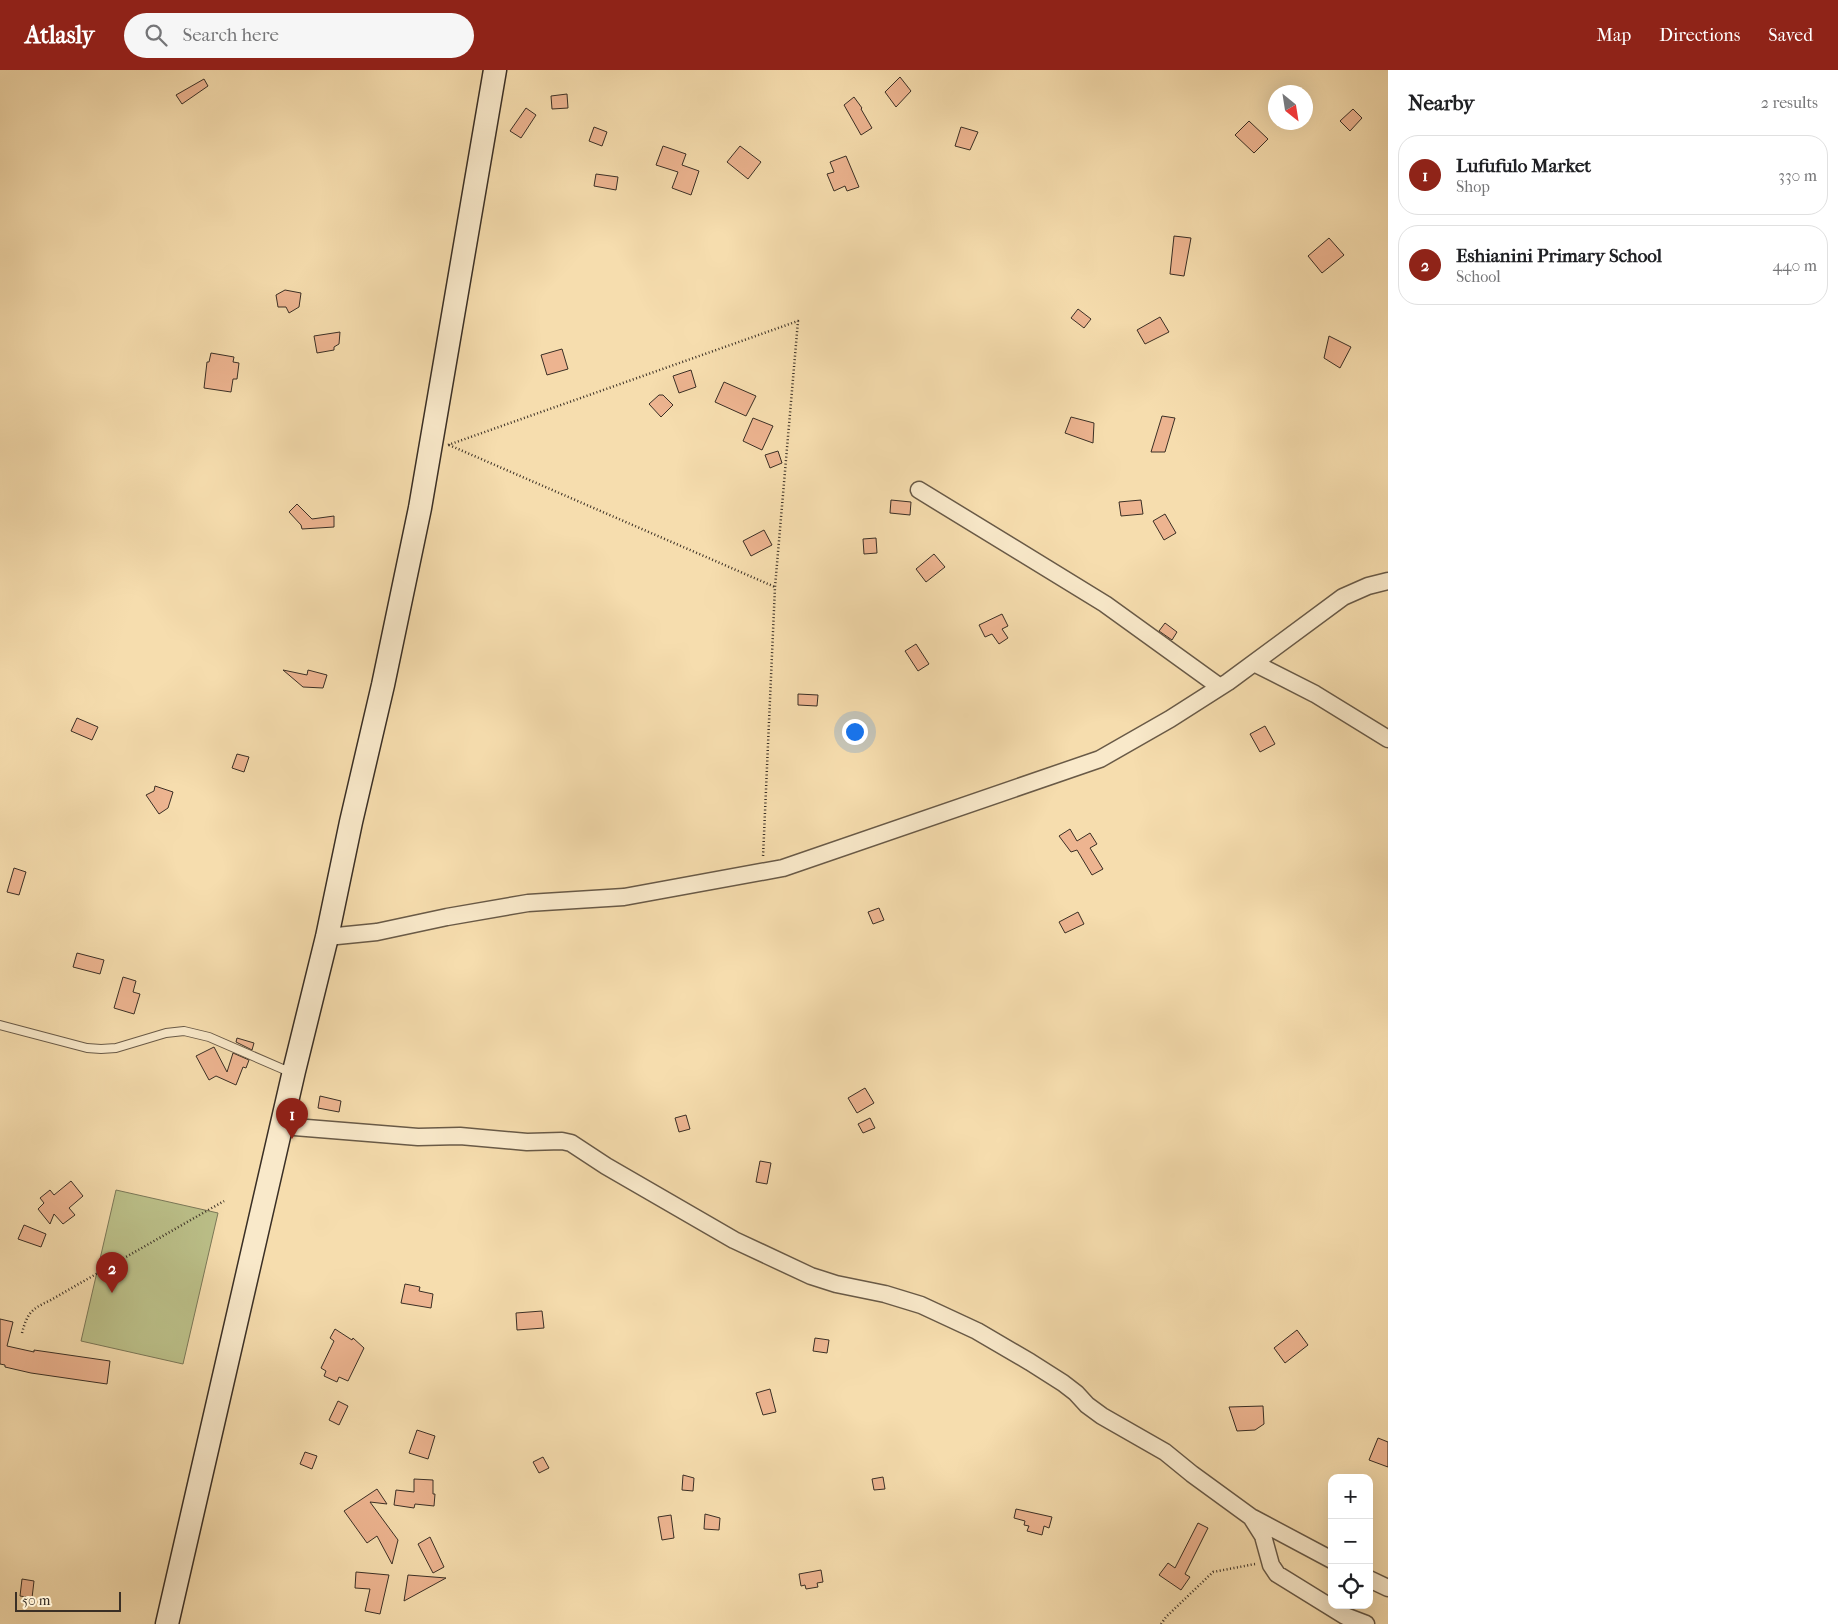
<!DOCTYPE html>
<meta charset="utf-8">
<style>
:root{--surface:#fff;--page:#f6f6f6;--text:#202124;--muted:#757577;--line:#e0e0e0;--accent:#8f2418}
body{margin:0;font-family:"IM FELL French Canon",serif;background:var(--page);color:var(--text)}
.controls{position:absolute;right:15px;bottom:15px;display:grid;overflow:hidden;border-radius:10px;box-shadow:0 5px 20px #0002}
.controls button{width:45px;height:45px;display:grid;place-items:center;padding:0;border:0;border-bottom:1px solid var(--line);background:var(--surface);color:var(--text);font:25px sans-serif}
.compass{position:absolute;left:1268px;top:15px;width:45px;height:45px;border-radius:50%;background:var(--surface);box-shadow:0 5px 20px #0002;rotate:150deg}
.scale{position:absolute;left:15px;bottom:12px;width:106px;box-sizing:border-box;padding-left:5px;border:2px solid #3a2f25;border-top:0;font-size:14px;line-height:18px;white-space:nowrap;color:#3a2f25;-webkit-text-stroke:4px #f9e9ca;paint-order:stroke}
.you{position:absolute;left:854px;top:661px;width:18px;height:18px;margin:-12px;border:4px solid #fff;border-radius:50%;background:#1a73e8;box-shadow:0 0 0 8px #1a73e833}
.badge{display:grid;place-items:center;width:32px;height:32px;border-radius:50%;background:var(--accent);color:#fff;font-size:16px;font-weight:700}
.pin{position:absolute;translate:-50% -41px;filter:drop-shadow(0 1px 2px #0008)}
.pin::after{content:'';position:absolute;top:26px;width:18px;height:15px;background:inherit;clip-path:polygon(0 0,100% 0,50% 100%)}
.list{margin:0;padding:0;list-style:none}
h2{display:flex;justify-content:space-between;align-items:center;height:65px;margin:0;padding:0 20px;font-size:21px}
h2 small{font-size:16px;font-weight:400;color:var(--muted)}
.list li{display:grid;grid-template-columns:32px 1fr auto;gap:15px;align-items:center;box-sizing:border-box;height:80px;margin:0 10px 10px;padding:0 10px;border:1px solid var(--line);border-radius:20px}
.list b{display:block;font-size:19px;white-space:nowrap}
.list p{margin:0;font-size:16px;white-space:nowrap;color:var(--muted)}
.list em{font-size:16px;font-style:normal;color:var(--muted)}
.icon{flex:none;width:28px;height:28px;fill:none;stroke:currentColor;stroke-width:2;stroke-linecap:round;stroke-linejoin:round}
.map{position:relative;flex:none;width:1388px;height:1554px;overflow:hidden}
header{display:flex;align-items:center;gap:30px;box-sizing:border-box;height:70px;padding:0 25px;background:var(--accent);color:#fff}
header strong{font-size:24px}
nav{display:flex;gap:28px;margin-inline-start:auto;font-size:18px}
.search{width:350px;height:45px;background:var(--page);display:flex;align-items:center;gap:12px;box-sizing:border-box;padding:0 18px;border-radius:28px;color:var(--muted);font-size:19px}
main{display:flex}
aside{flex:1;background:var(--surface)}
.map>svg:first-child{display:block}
</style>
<header>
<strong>Atlasly</strong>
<div class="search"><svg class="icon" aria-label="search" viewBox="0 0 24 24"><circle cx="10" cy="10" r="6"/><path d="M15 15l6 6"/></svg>Search here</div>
<nav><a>Map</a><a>Directions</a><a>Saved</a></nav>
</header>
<main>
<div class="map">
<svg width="1388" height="1554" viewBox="0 0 1388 1554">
<rect width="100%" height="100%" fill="#f6ddae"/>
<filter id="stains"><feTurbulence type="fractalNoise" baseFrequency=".004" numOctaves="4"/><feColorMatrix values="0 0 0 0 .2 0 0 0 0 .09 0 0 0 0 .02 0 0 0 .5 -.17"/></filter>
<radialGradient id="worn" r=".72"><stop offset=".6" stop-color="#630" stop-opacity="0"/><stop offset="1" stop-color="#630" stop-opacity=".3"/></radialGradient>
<path fill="#bcc18a" stroke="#7b7858" d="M116,1120L218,1143L183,1294L81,1271Z"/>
<path fill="#edb490" stroke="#3a2f25" d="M900,7L911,21L896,37L885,22Z
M204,9L208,16L182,34L176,25Z
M567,24L568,38L552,39L551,26Z
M854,27L862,38L861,39L872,58L861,65L844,35Z
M526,38L536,45L521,68L510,61Z
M1353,39L1362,48L1350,61L1340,51Z
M1249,51L1268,69L1254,83L1235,65Z
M594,57L607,62L602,76L589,71Z
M961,57L978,62L970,80L955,76Z
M663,76L686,84L682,95L699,101L691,125L672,118L678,102L656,95Z
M740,76L761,92L748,109L727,92Z
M846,86L859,117L847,121L845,116L834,121L827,104L834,102L830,92Z
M596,104L618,107L616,120L594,116Z
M1174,166L1191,168L1184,206L1170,204Z
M1329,168L1344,185L1322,203L1308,186Z
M285,220L301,223L299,237L289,243L286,237H278L276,225Z
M1078,239L1091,249L1084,258L1071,248Z
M1160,247L1169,262L1145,274L1137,260Z
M340,262L339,274L334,277V280L317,283L314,266Z
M1329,266L1351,277L1340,298L1324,288Z
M562,279L568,299L547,305L541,285Z
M211,283L234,287L233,292L239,293L237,309H233L231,322L204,318L207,292H209Z
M691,300L696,317L679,323L673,306Z
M724,312L756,326L746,346L715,332Z
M659,325H663L673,335L661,347L649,334Z
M1162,346L1175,348L1165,382H1151Z
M1071,347L1094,353L1093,373L1065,363Z
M753,348L773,356L762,380L743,371Z
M778,381L782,393L770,398L765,385Z
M891,430L911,432L910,445L890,443Z
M1141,430L1143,444L1121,446L1119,432Z
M297,434L312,449L334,446V457L302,459L301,455L289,442Z
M1165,444L1176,463L1164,470L1153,451Z
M764,460L772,475L751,486L743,471Z
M876,468L877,483L864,484L863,469Z
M934,484L945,497L926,512L916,499Z
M1002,544L1008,556L1002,559L1008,568L999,574L992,564L985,567L979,555Z
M1165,553L1177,562L1172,570L1159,561Z
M916,574L929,594L918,601L905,581Z
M283,600L307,605L308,600L327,605L323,618L303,617Z
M798,624L818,625L817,636L798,635Z
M77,648L98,657L92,670L71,661Z
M1265,656L1275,674L1260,682L1250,664Z
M237,684L249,687L244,702L232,698Z
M155,716L173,722L168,738L159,744L146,725L154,721Z
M1070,759L1077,771L1090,763L1097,774L1090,778L1103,799L1092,805L1077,780L1071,782L1059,766Z
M14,798L26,802L19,825L7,822Z
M879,838L884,850L873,854L868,842Z
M1078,842L1084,854L1065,863L1059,852Z
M77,883L104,890L100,904L73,897Z
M123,907L136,911L133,922L140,924L134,944L114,938Z
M237,968L254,973L252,980L236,972Z
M214,977L227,1002L233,983L249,990L246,998L243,997L236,1015L216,1006L209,1010L196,986Z
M865,1018L874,1033L857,1043L848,1028Z
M320,1026L341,1031L339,1042L318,1038Z
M686,1045L690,1059L679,1062L675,1048Z
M870,1048L875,1058L863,1063L858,1054Z
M760,1091L771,1093L767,1114L756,1112Z
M71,1111L83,1126L69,1138L75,1145L63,1154L54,1144L50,1154L38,1139L44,1133L40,1128L50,1120L54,1125Z
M24,1155L46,1164L41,1177L18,1169Z
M405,1214L420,1217L419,1221L433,1224L431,1238L401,1233Z
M542,1241L544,1258L517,1260L516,1243Z
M0,1249L13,1252L7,1276L34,1282V1280L110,1291L107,1314L31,1303L5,1297V1295L0,1294Z
M335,1259L352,1270L353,1268L364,1278L348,1311L339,1307L337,1312L324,1306L326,1301L321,1298L334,1271L330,1268Z
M1297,1260L1308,1275L1285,1293L1274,1278Z
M815,1268L829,1270L827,1283L813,1281Z
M770,1319L776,1342L763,1345L756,1323Z
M338,1331L348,1336L339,1355L329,1350Z
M1263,1336L1264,1354L1255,1360L1237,1361L1229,1337Z
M417,1360L435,1366L428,1389L409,1383Z
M1378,1368L1388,1372V1397L1369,1390Z
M305,1382L317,1386L312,1399L300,1394Z
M543,1387L549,1398L539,1403L533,1392Z
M683,1405L694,1408L693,1421L682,1420Z
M883,1407L885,1419L874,1420L872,1409Z
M414,1409L433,1410V1424H435L434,1436L415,1434L414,1438L394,1435L396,1420L414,1422Z
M377,1419L387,1434L370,1432L398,1470L392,1494L377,1466L367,1473L344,1441Z
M1016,1439L1052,1447L1049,1458L1044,1456L1042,1465L1027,1461L1029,1456L1024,1455L1025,1451L1014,1448Z
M705,1444L720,1448L719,1460L704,1459Z
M671,1445L674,1468L662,1470L658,1447Z
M1198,1453L1208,1458L1185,1504L1190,1507L1181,1520L1159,1505L1168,1493L1175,1498Z
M430,1467L444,1497L433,1503L418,1474Z
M821,1500L823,1512L817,1513L818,1517L806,1519L805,1515L801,1516L799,1504Z
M356,1502L389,1505L380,1544L365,1541L370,1519L355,1518Z
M408,1505L446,1508L404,1531Z
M22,1509L34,1511L32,1528L20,1526Z"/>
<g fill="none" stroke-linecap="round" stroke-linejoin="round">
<g stroke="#695a47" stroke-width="10">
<path id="lane" d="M0,955L87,978L101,979L116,978L166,963L184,961L209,967L292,1003"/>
</g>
<g stroke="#695a47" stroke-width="19">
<path id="street" d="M919,420L1105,534L1220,617
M1254,593L1315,624L1388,669
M327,867L377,862L447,847L528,833L624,827L783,798L1100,689L1170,649L1228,612L1343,527L1368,516L1388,511
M282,1056L418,1067L460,1066L527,1072L562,1071L571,1073L606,1096L734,1170L811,1206L836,1214L885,1224L921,1235L977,1261L1030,1292L1063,1313L1076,1323L1087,1335L1102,1346L1165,1382L1192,1404L1251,1447L1263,1466L1271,1495L1277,1504L1345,1546L1366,1554
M1253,1448L1332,1490
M1369,1509L1388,1518"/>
</g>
<g stroke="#3a2f25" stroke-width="25">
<path id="secondary" d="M167,1554L294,1001L327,867L351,752L383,615L420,438L495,0"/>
</g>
<path stroke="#3a2f25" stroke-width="2.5" stroke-dasharray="1 2.5" stroke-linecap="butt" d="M448,375L798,251L775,517L763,787
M449,375L775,517
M22,1263C27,1244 31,1239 49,1231L224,1131
M1161,1554L1166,1547L1213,1502L1255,1494"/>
<use href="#lane" stroke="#f9e9ca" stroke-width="8"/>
<use href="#street" stroke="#f9e9ca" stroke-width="16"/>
<use href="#secondary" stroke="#f9e9ca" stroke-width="22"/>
</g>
<rect width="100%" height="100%" filter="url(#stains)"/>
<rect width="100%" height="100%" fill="url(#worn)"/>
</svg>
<div class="controls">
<button>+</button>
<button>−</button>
<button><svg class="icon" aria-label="locate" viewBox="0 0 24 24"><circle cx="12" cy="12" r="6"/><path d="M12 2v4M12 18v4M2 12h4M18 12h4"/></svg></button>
</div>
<svg class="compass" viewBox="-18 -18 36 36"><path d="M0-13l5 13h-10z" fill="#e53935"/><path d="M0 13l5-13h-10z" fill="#757577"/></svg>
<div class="scale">50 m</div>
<div class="you"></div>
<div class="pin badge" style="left:292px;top:1069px">1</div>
<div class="pin badge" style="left:112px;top:1223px">2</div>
</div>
<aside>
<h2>Nearby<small>2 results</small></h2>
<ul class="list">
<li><span class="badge">1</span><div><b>Lufufulo Market</b><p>Shop</p></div><em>330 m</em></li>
<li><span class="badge">2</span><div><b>Eshianini Primary School</b><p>School</p></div><em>440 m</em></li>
</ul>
</aside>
</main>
